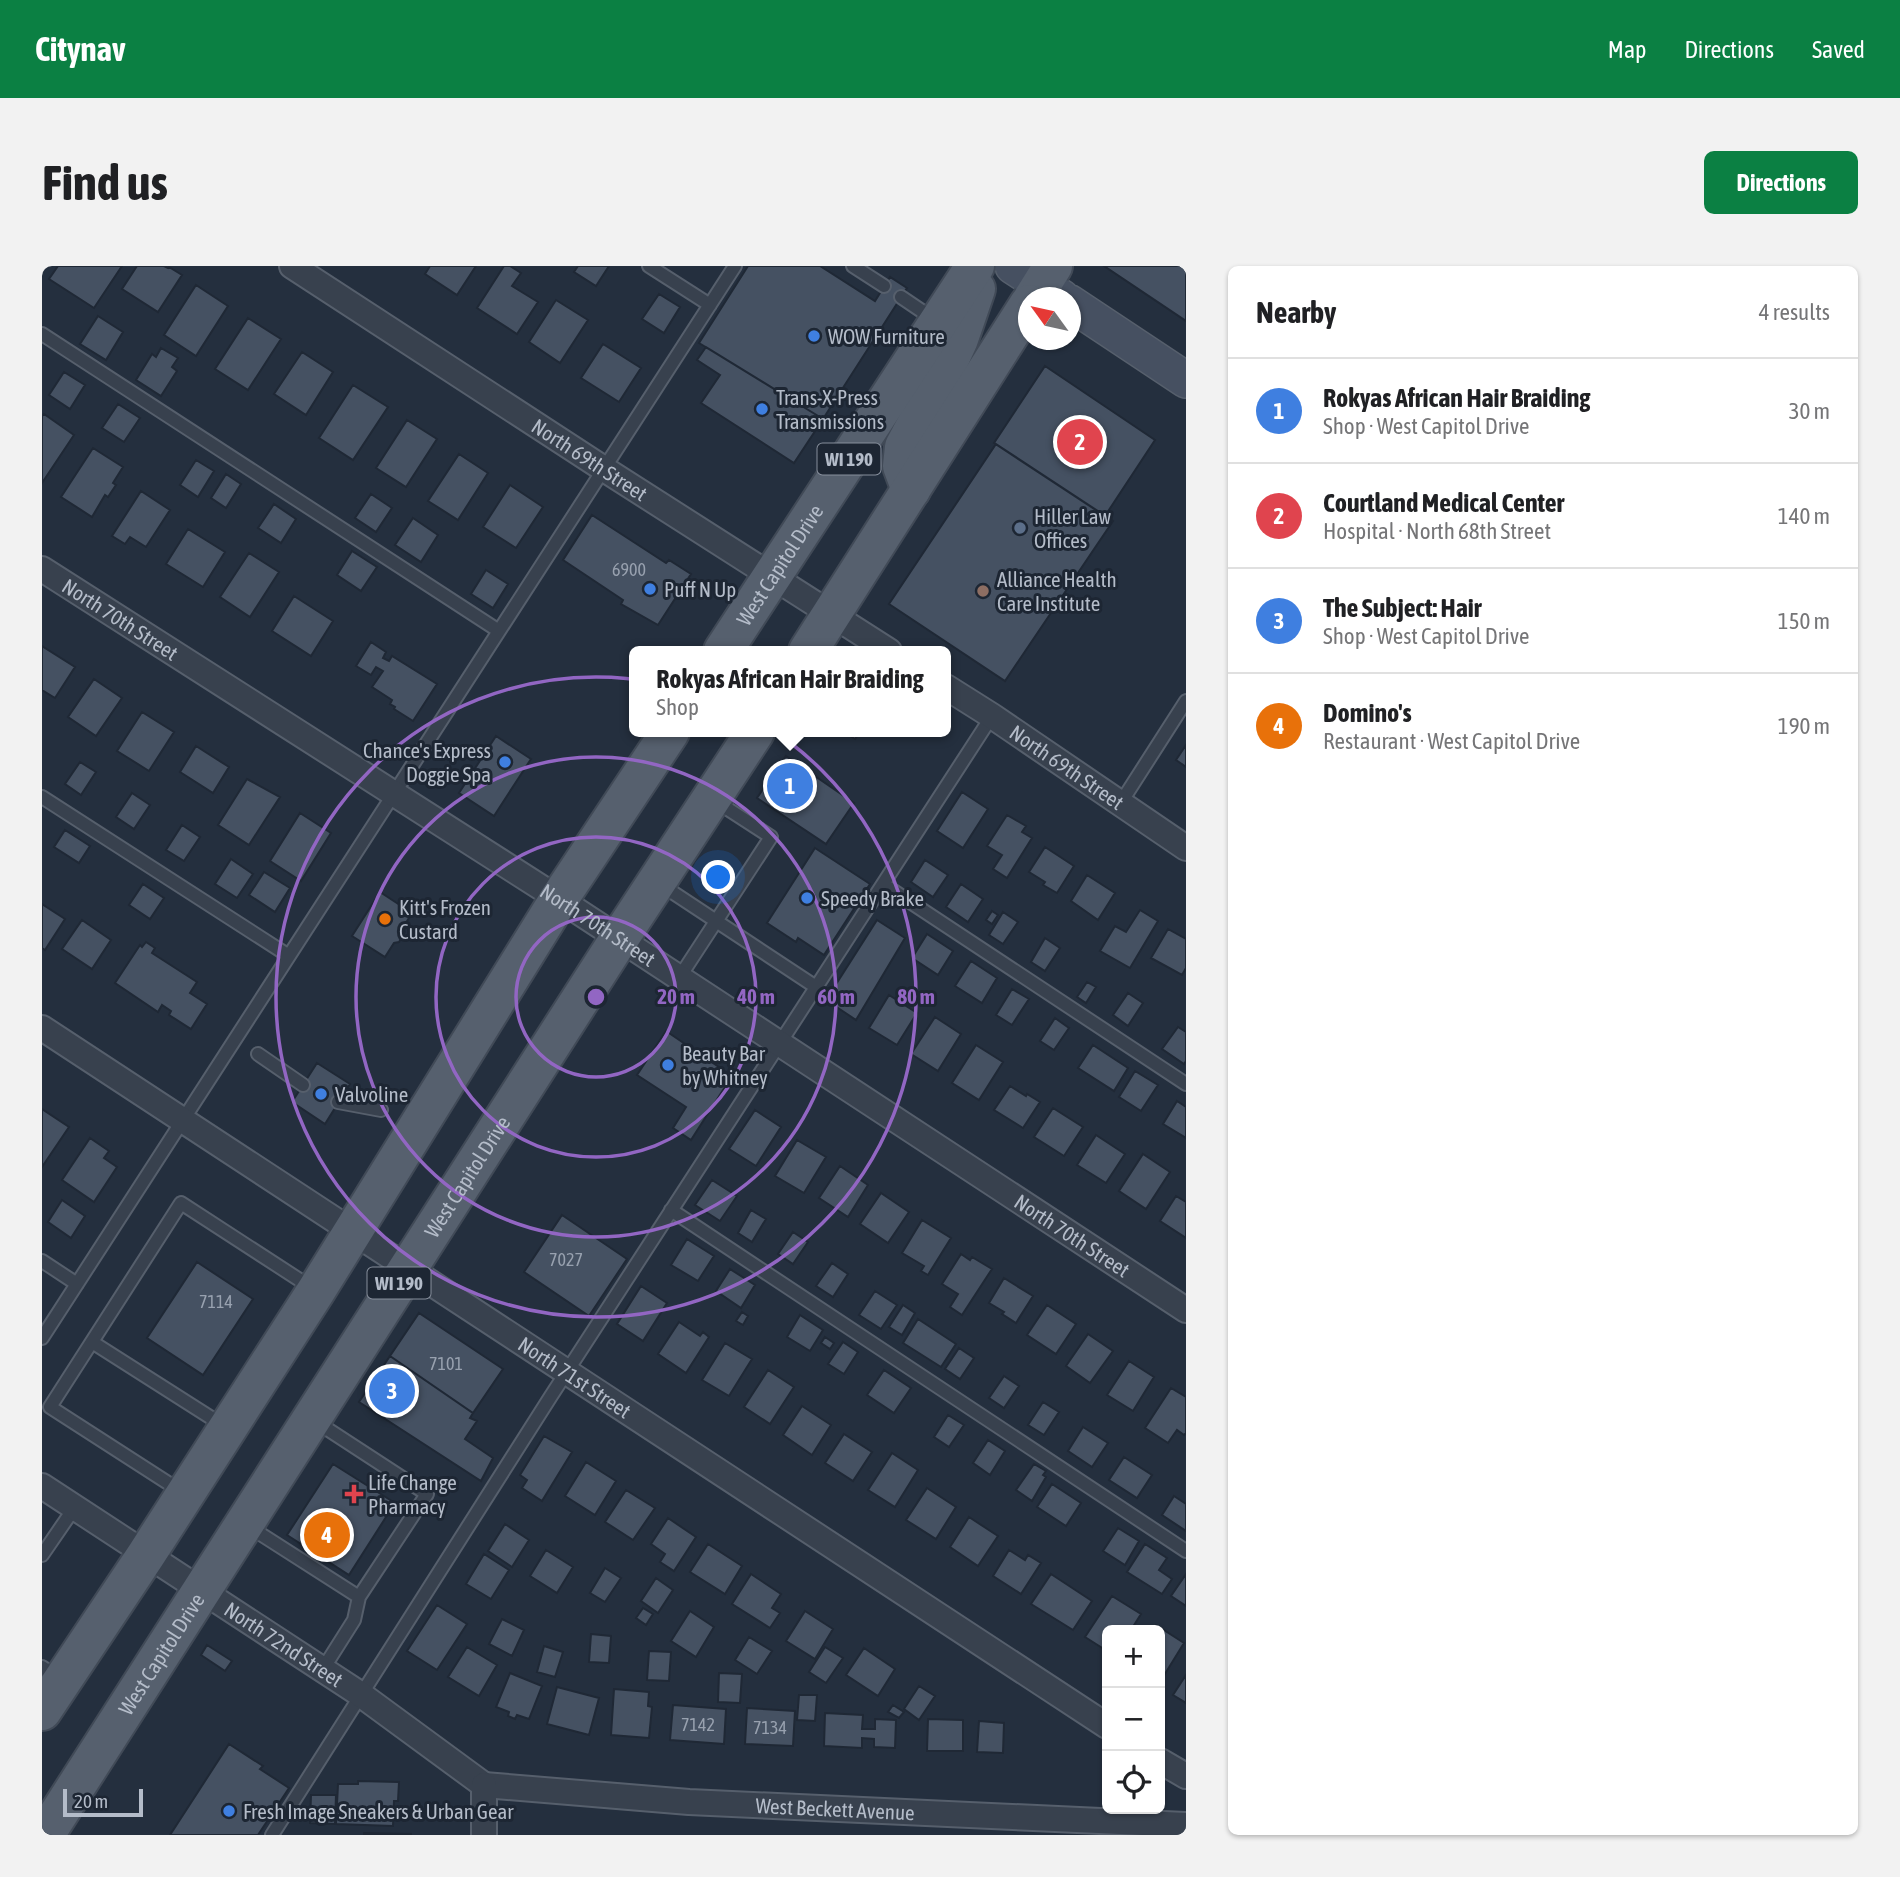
<!DOCTYPE html>
<meta charset="utf-8">
<style>
:root{--surface:#fff;--page:#f2f2f2;--text:#202124;--muted:#757577;--line:#e0e0e0;--accent:#0b8043}
body{margin:0;font-family:"Asap Condensed",sans-serif;background:var(--page);color:var(--text)}
.controls{position:absolute;right:21px;bottom:21px;display:grid;overflow:hidden;border-radius:10px;box-shadow:0 2px 5px #0004}
.controls button{width:63px;height:63px;display:grid;place-items:center;padding:0;border:0;border-bottom:2px solid var(--line);background:var(--surface);color:var(--text);font:35px sans-serif}
.compass{position:absolute;left:976px;top:21px;width:63px;height:63px;border-radius:50%;background:var(--surface);box-shadow:0 2px 5px #0004;rotate:303deg}
.scale{position:absolute;left:21px;bottom:18px;width:80px;box-sizing:border-box;padding-left:7px;border:4px solid #b4bcc9;border-top:0;font-size:19px;line-height:24px;white-space:nowrap;color:#b4bcc9;-webkit-text-stroke:5px #1d2633;paint-order:stroke}
.you{position:absolute;left:677px;top:612px;width:24px;height:24px;margin:-18px;border:5px solid #fff;border-radius:50%;background:#1a73e8;box-shadow:0 0 0 10px #1a73e833}
.badge{display:grid;place-items:center;width:46px;height:46px;border-radius:50%;background:var(--accent);color:#fff;font-size:23px;font-weight:700}
.pin{position:absolute;translate:-50% -50%;border:4px solid #fff;box-shadow:0 2px 7px #0006}
.popup{position:absolute;left:587px;top:380px;width:322px;height:91px;box-sizing:border-box;display:grid;place-content:center;border-radius:10px;background:var(--surface);filter:drop-shadow(0 2px 5px #0005);font-size:23px;white-space:nowrap;color:var(--muted)}
.popup b{font-size:26px;color:var(--text)}
.popup::after{content:'';position:absolute;left:50%;top:100%;margin-left:-14px;border:14px solid transparent;border-top-color:var(--surface)}
.list{margin:0;padding:0;list-style:none}
h2{display:flex;justify-content:space-between;align-items:center;height:91px;margin:0;padding:0 28px;font-size:30px}
h2 small{font-size:23px;font-weight:400;color:var(--muted)}
.list li{display:grid;grid-template-columns:46px 1fr auto;gap:21px;align-items:center;box-sizing:border-box;height:105px;padding:0 28px;border-top:2px solid var(--line)}
.list b{display:block;font-size:26px;white-space:nowrap}
.list p{margin:0;font-size:23px;white-space:nowrap;color:var(--muted)}
.list em{font-size:23px;font-style:normal;color:var(--muted)}
.icon{flex:none;width:38px;height:38px;fill:none;stroke:currentColor;stroke-width:2;stroke-linecap:round;stroke-linejoin:round}
.map{position:relative;flex:none;width:1144px;height:1569px;overflow:hidden;border-radius:10px}
header{display:flex;align-items:center;gap:42px;box-sizing:border-box;height:98px;padding:0 35px;background:var(--accent);color:#fff}
header strong{font-size:33px}
nav{display:flex;gap:38px;margin-inline-start:auto;font-size:24px}
.intro{display:flex;align-items:center;justify-content:space-between;box-sizing:border-box;height:168px;padding:0 42px}
h1{margin:0;font-size:49px}
.button{padding:18px 32px;border-radius:10px;background:var(--accent);color:#fff;font-size:24px;font-weight:700}
main{display:flex;gap:42px;padding:0 42px}
aside{flex:1;background:var(--surface);border-radius:10px;box-shadow:0 2px 5px #0004}
.map>svg:first-child{display:block}
</style>
<header>
<strong>Citynav</strong>
<nav><a>Map</a><a>Directions</a><a>Saved</a></nav>
</header>
<div class="intro"><h1>Find us</h1><a class="button">Directions</a></div>
<main>
<div class="map">
<svg width="1144" height="1569" viewBox="0 0 1144 1569">
<rect width="100%" height="100%" fill="#242f3e"/>
<path fill="#455162" stroke="#1f2835" stroke-width="2" d="M16,0H80L52,42L7,13Z
M95,0H122L126,2L127,1L140,9L116,46L80,23Z
M388,0H434L415,29L383,8Z
M462,0H468L479,7L470,20L496,36L475,68L435,42Z
M536,0H567L554,20L532,6Z
M706,0H778L833,35L848,11L865,22L781,153L657,77Z
M1062,0H1144V55Z
M154,19L186,40L154,90L122,69Z
M617,28L638,41L622,67L600,53Z
M514,34L546,54L518,97L487,76Z
M56,50L81,66L64,94L38,78Z
M206,52L239,73L206,124L173,103Z
M561,78L599,102L577,136L539,112Z
M664,81L781,153L752,197L659,137L678,109L655,94Z
M119,82L136,92L130,101L135,105L119,130L94,114L110,88L114,91Z
M260,86L291,106L264,149L232,128Z
M1003,100L1113,174L1063,250L952,177Z
M22,106L43,119L28,143L7,129Z
M311,119L346,141L311,194L277,172Z
M76,138L98,152L82,176L60,162Z
M2,148L32,169L0,217V150Z
M365,154L395,173L364,221L334,202Z
M954,178L1071,255L963,415L847,338Z
M51,182L81,201L71,217L74,219L66,231L63,229L50,251L19,231Z
M417,188L446,207L416,254L386,235Z
M154,194L172,205L156,231L138,219Z
M184,208L199,218L184,242L169,232Z
M468,219L501,241L474,282L441,261Z
M99,225L128,244L104,281L88,271L83,278L70,270Z
M329,228L350,242L334,266L313,252Z
M232,238L254,253L239,277L216,262Z
M550,249L624,297L627,294L649,308L616,359L579,338L581,334L521,294Z
M371,252L396,269L379,296L353,279Z
M146,263L183,286L161,321L124,298Z
M310,285L335,301L319,325L295,309Z
M207,287L237,306L208,351L178,331Z
M444,304L466,318L451,342L429,328Z
M252,330L291,355L269,390L230,365Z
M329,376L344,386L341,392L347,395L350,390L395,418L371,455L352,443L353,441L348,438L350,434L330,421L341,405L334,401L329,409L314,400Z
M0,380L33,401L13,432L0,424Z
M52,413L80,432L54,470L26,451Z
M100,446L132,466L107,505L75,485Z
M802,466H818L813,473Z
M454,470L489,493L452,550L417,527Z
M1144,479V501L1134,494Z
M154,480L187,501L171,527L138,506Z
M744,490L812,537L784,578L715,532Z
M38,496L54,506L39,529L23,518Z
M205,513L238,531L207,579L176,559Z
M920,526L946,543L921,582L895,565Z
M90,527L108,539L92,563L74,551Z
M258,547L289,567L259,615L228,595Z
M965,549L984,560L980,566L990,572L965,612L951,603L960,589L945,580Z
M140,559L158,571L142,595L124,584Z
M23,564L48,580L37,597L12,581Z
M1003,581L1032,600L1015,627L1001,619L1003,616L987,606Z
M773,582L828,618L782,689L756,672L754,676L725,657Z
M189,593L211,608L195,632L173,618Z
M883,594L906,609L891,631L869,616Z
M222,606L248,622L233,646L207,629Z
M1045,609L1073,627L1056,654L1029,635Z
M101,618L122,632L108,653L87,639Z
M919,618L941,633L926,656L904,641Z
M338,626L370,647L362,660L363,666L357,676L352,677L343,691L310,670Z
M0,638L23,653L3,684L0,682Z
M1098,644L1116,655L1088,702L1058,685L1073,660L1084,666Z
M950,645L956,649L950,658L944,654Z
M961,646L976,656L961,678L947,669Z
M40,654L69,674L50,703L20,683Z
M835,654L863,672L814,754L784,734Z
M1126,663L1144,673V702L1140,709L1109,692Z
M885,668L911,685L896,709L870,692Z
M1003,672L1018,682L1003,705L989,696Z
M104,676L113,682L110,687L155,716L148,727L165,738L149,763L127,749L129,745L120,739L116,746L73,717L98,679L100,681Z
M929,695L955,712L940,737L913,720Z
M1045,716L1054,721L1044,737L1035,731Z
M970,723L987,733L970,759L954,749Z
M1086,727L1101,737L1086,760L1071,749Z
M847,729L875,747L855,779L827,762Z
M893,751L919,768L896,805L869,788Z
M1013,752L1027,762L1012,784L998,775Z
M1136,761L1144,766V795L1142,798L1120,783Z
M624,765L690,810L649,874L631,862L644,841L595,809Z
M934,779L961,796L937,834L910,817Z
M1051,779L1086,802L1072,825L1036,802Z
M275,797L308,818L283,858L250,836Z
M1093,805L1116,819L1099,845L1077,831Z
M968,820L984,830L985,828L998,836L981,862L952,844Z
M1135,835L1144,841V872L1121,858Z
M1011,842L1041,861L1022,890L992,871Z
M0,843L27,861L0,901Z
M713,844L739,861L714,900L687,883Z
M1054,869L1083,888L1064,917L1035,899Z
M48,872L67,885L62,892L75,901L52,936L20,914Z
M755,874L784,891L762,927L733,910Z
M1101,888L1128,906L1104,943L1077,925Z
M798,900L826,919L806,951L777,932Z
M670,914L695,930L678,955L653,939Z
M839,927L867,946L846,977L818,958Z
M1134,930L1144,936V972L1118,955Z
M20,934L43,950L29,972L6,956Z
M709,944L724,953L710,976L696,967Z
M520,949L585,993L547,1050L482,1006Z
M880,954L909,972L886,1009L879,1005L882,1000L860,987Z
M751,966L766,976L751,998L736,988Z
M645,973L672,990L656,1015L629,999Z
M919,988L928,994L930,991L950,1003L920,1049L908,1041L916,1028L900,1018Z
M155,996L211,1033L161,1109L105,1072Z
M790,997L806,1008L791,1031L774,1020Z
M688,1003L713,1019L699,1042L674,1025Z
M962,1012L991,1030L974,1057L960,1048L962,1046L947,1037Z
M599,1020L625,1037L601,1075L575,1058Z
M833,1025L855,1039L839,1063L817,1049Z
M861,1039L873,1047L860,1069L847,1061Z
M1005,1039L1034,1058L1014,1088L985,1069Z
M700,1046L706,1050L701,1059L694,1055Z
M377,1047L461,1103L431,1147L348,1090Z
M758,1049L781,1064L768,1085L745,1071Z
M876,1053L914,1078L899,1101L861,1077Z
M637,1056L658,1070L661,1066L667,1071L644,1107L616,1088Z
M1046,1068L1071,1085L1048,1117L1024,1100Z
M783,1071L792,1077L788,1083L779,1077Z
M801,1076L816,1086L802,1108L786,1098Z
M683,1077L710,1093L687,1130L660,1114Z
M917,1082L932,1092L918,1113L903,1103Z
M348,1090L431,1147L428,1152L435,1155L423,1173L451,1192L439,1215L317,1136Z
M1087,1095L1112,1111L1091,1145L1065,1129Z
M726,1104L752,1121L728,1158L702,1141Z
M842,1104L869,1122L852,1147L825,1129Z
M962,1110L977,1120L962,1142L947,1132Z
M1129,1122L1144,1131V1167L1142,1169L1135,1164L1126,1177L1103,1162Z
M1001,1136L1017,1146L1002,1169L986,1159Z
M760,1140L789,1159L770,1189L741,1169Z
M906,1149L922,1159L907,1181L892,1171Z
M1041,1161L1066,1177L1050,1201L1026,1185Z
M802,1168L830,1186L811,1215L783,1197Z
M502,1170L530,1186L500,1235L480,1222L485,1214L478,1209Z
M946,1174L963,1185L948,1209L931,1197Z
M850,1187L876,1204L853,1241L826,1224Z
M1082,1191L1110,1209L1095,1232L1067,1214Z
M544,1196L574,1215L553,1249L523,1230Z
M291,1198L353,1237L307,1309L245,1269Z
M992,1198L1004,1205L1001,1209L1004,1211L990,1235L974,1224Z
M1010,1218L1039,1237L1024,1260L995,1241Z
M885,1222L914,1241L894,1273L864,1254Z
M584,1224L613,1242L591,1274L563,1256Z
M1132,1230L1144,1238V1265L1120,1249Z
M927,1251L956,1270L936,1300L908,1281Z
M626,1252L654,1271L632,1305L618,1296L623,1288L609,1278Z
M463,1258L487,1274L470,1301L446,1285Z
M1076,1262L1097,1275L1083,1299L1061,1285Z
M666,1278L700,1300L683,1328L648,1306Z
M1103,1278L1125,1292L1117,1304L1130,1313L1120,1328L1085,1306Z
M504,1284L531,1301L515,1327L488,1310Z
M967,1284L983,1294L986,1289L999,1297L979,1328L951,1310Z
M442,1288L467,1304L449,1333L424,1318Z
M563,1302L579,1312L563,1336L548,1327Z
M709,1308L739,1328L730,1342L738,1347L728,1362L690,1338Z
M1009,1308L1050,1335L1031,1364L989,1338Z
M1144,1308V1340L1129,1330Z
M614,1312L631,1324L616,1347L599,1335Z
M1070,1330L1099,1348L1089,1364H1065V1385L1043,1371Z
M395,1339L425,1358L395,1404L365,1385Z
M601,1342L611,1348L604,1359L594,1352Z
M648,1345L672,1361L654,1391L629,1375Z
M763,1345L791,1363L773,1393L744,1375Z
M460,1353L482,1364L470,1390L447,1378Z
M1114,1359L1142,1377L1118,1416V1364H1110Z
M549,1368L569,1370L567,1397L547,1396Z
M707,1371L730,1385L715,1408L693,1394Z
M165,1379L190,1395L183,1405L159,1389Z
M502,1380L521,1386L513,1411L495,1406Z
M425,1381L455,1399L437,1430L406,1411Z
M783,1381L801,1392L784,1417L767,1406Z
M822,1382L853,1403L836,1430L804,1409Z
M607,1385L629,1386L627,1415L605,1414Z
M468,1407L500,1420L487,1453L475,1449L473,1453L466,1450L467,1446L454,1441Z
M677,1407L700,1408L698,1437L676,1436Z
M1144,1409V1437L1131,1429Z
M877,1420L893,1430L877,1454L862,1443Z
M515,1421L557,1432L547,1469L505,1458Z
M572,1423L607,1426L606,1440L610,1441L607,1472L569,1469Z
M757,1429H775L773,1455L755,1454Z
M631,1439L684,1443L682,1478L628,1474Z
M851,1439L862,1446L857,1452L846,1446Z
M705,1442L753,1445L751,1480L703,1478Z
M783,1447L821,1449L820,1463H833V1453L854,1454L853,1482L832,1481V1473L820,1472V1482L782,1480Z
M886,1453L921,1454V1485H885Z
M937,1455L962,1457L961,1487L935,1486Z
M187,1478L221,1500L218,1503L247,1522L216,1569H128Z
M316,1515L357,1516L356,1535H352L351,1560L294,1558L296,1518H316Z
M269,1529H294L293,1558L268,1557Z
M322,1567L370,1568L322,1569Z"/>
<g fill="none" stroke-linecap="round" stroke-linejoin="round">
<g stroke="#565f6c" stroke-width="16">
<path id="lane" d="M607,0L668,39
M811,0L842,20
M859,31L893,54
M0,68L457,365
M0,531L247,690
M1078,538L1144,435
M618,618L774,721
M841,618L1144,818
M637,712L729,571L672,534
M216,788L261,819
M296,836L339,844
M629,944L1144,1285
M0,995L35,1018
M0,1072L693,0
M50,1076L182,1160
M140,1226L8,1141L139,937L270,1022
M206,1260L317,1331L385,1228L273,1155
M0,1289L33,1241
M0,1401L17,1412
M281,1403L312,1354L317,1331
M230,1569L509,1130L950,450"/>
</g>
<g stroke="#565f6c" stroke-width="28">
<g id="street">
<path id="s1" d="M250,0L562,203L847,385"/>
<path id="s2" d="M0,303L517,633L1144,1044"/>
<path id="s3" d="M904,421L950,450L1144,582"/>
<path id="s4" d="M0,762L1065,1460"/>
<path id="s5" d="M0,1220L318,1428L442,1519"/>
<path d="M1118,1495L1144,1510"/>
<path id="s6" d="M442,1519L647,1536L1144,1559"/>
<path d="M442,1569V1519"/>
</g>
</g>
<g stroke="#565f6c" stroke-width="38">
<path id="secondary" d="M971,0L1020,32
M1028,37L1144,114"/>
</g>
<g stroke="#414a57" stroke-width="42">
<g id="primary">
<path d="M991,32L1011,0"/>
<path d="M869,224L860,200L862,181L901,108L917,73L934,23"/>
<path id="s7" d="M681,385L933,0"/>
<path d="M766,385L987,38"/>
<path d="M0,1445L104,1289L274,1025L517,633L628,466"/>
<path id="s8" d="M3,1569L577,673L713,466"/>
</g>
</g>
<use href="#lane" stroke="#38414e" stroke-width="12"/>
<use href="#street" stroke="#38414e" stroke-width="24"/>
<use href="#secondary" stroke="#465061" stroke-width="35"/>
<use href="#primary" stroke="#56606e" stroke-width="38"/>
</g>
<g fill="none" stroke="#9266c3" stroke-width="3.5">
<circle cx="554" cy="731" r="80"/>
<circle cx="554" cy="731" r="160"/>
<circle cx="554" cy="731" r="240"/>
<circle cx="554" cy="731" r="320"/>
</g>
<g fill="#3f7fe0" stroke="#1d2633" stroke-width="2.5">
<circle cx="772" cy="70" r="7"/>
<circle cx="720" cy="143" r="7"/>
<circle cx="608" cy="323" r="7"/>
<circle cx="463" cy="496" r="7"/>
<circle cx="765" cy="632" r="7"/>
<circle cx="626" cy="799" r="7"/>
<circle cx="279" cy="828" r="7"/>
<circle cx="187" cy="1545" r="7"/>
</g>
<circle fill="#5c6f8a" stroke="#1d2633" stroke-width="2.5" cx="978" cy="262" r="7"/>
<circle fill="#8d6e63" stroke="#1d2633" stroke-width="2.5" cx="941" cy="325" r="7"/>
<circle fill="#e8710a" stroke="#1d2633" stroke-width="2.5" cx="343" cy="653" r="7"/>
<path fill="#e0444e" stroke="#1d2633" stroke-width="2.5" d="M308.5 1217.5h7v7h7v7h-7v7h-7v-7h-7v-7h7z"/>
<g text-anchor="middle" dominant-baseline="central" stroke-width="6" stroke-linejoin="round" paint-order="stroke">
<g font-size="18" fill="#98a1af">
<text x="587" y="303">6900</text>
<text x="524" y="993">7027</text>
<text x="174" y="1035">7114</text>
<text x="404" y="1097">7101</text>
<text x="656" y="1458">7142</text>
<text x="728" y="1461">7134</text>
</g>
<g fill="#1d2633" stroke="#878f9c" stroke-width="2">
<rect x="775.5" y="177.5" width="63" height="31" rx="5"/>
<rect x="325.5" y="1001.5" width="63" height="31" rx="5"/>
</g>
<g font-size="19" font-weight="bold" fill="#b4bcc9">
<text x="807" y="193">WI 190</text>
<text x="357" y="1017">WI 190</text>
</g>
<g font-size="21" fill="#b4bcc9" stroke="#1d2633" text-anchor="start">
<text x="786" y="70">WOW Furniture</text>
<text x="734" y="131">Trans-X-Press<tspan x="734" dy="24">Transmissions</tspan></text>
<text x="992" y="250">Hiller Law<tspan x="992" dy="24">Offices</tspan></text>
<text x="955" y="313">Alliance Health<tspan x="955" dy="24">Care Institute</tspan></text>
<text x="622" y="323">Puff N Up</text>
<text x="449" y="484" text-anchor="end">Chance's Express<tspan x="449" dy="24">Doggie Spa</tspan></text>
<text x="779" y="632">Speedy Brake</text>
<text x="357" y="641">Kitt's Frozen<tspan x="357" dy="24">Custard</tspan></text>
<text x="640" y="787">Beauty Bar<tspan x="640" dy="24">by Whitney</tspan></text>
<text x="293" y="828">Valvoline</text>
<text x="326" y="1216">Life Change<tspan x="326" dy="24">Pharmacy</tspan></text>
<text x="201" y="1545">Fresh Image Sneakers &amp; Urban Gear</text>
</g>
<g font-size="21" fill="#b4bcc9" stroke="#1d2633">
<text stroke="none"><textPath href="#s1" startOffset="355">North 69th Street</textPath></text>
<text stroke="none"><textPath href="#s7" startOffset="103">West Capitol Drive</textPath></text>
<text stroke="none"><textPath href="#s2" startOffset="93">North 70th Street</textPath></text>
<text stroke="none"><textPath href="#s3" startOffset="145">North 69th Street</textPath></text>
<text stroke="none"><textPath href="#s2" startOffset="660">North 70th Street</textPath></text>
<text stroke="none"><textPath href="#s8" startOffset="782">West Capitol Drive</textPath></text>
<text stroke="none"><textPath href="#s2" startOffset="1227">North 70th Street</textPath></text>
<text stroke="none"><textPath href="#s4" startOffset="637">North 71st Street</textPath></text>
<text stroke="none"><textPath href="#s5" startOffset="289">North 72nd Street</textPath></text>
<text stroke="none"><textPath href="#s8" startOffset="215">West Capitol Drive</textPath></text>
<text stroke="none"><textPath href="#s6" startOffset="352">West Beckett Avenue</textPath></text>
</g>
</g>
<circle cx="554" cy="731" r="10" fill="#9266c3" stroke="#1d2633" stroke-width="3.5"/>
<g font-size="21" text-anchor="middle" font-weight="bold" fill="#9266c3" stroke="#1d2633" stroke-width="6" stroke-linejoin="round" paint-order="stroke">
<text x="634" y="738">20 m</text>
<text x="714" y="738">40 m</text>
<text x="794" y="738">60 m</text>
<text x="874" y="738">80 m</text>
</g>
</svg>
<div class="controls">
<button>+</button>
<button>−</button>
<button><svg class="icon" aria-label="locate" viewBox="0 0 24 24"><circle cx="12" cy="12" r="6"/><path d="M12 2v4M12 18v4M2 12h4M18 12h4"/></svg></button>
</div>
<svg class="compass" viewBox="-18 -18 36 36"><path d="M0-13l5 13h-10z" fill="#e53935"/><path d="M0 13l5-13h-10z" fill="#757577"/></svg>
<div class="scale">20 m</div>
<div class="you"></div>
<div class="pin badge" style="left:748px;top:520px;background:#3f7fe0">1</div>
<div class="popup"><b>Rokyas African Hair Braiding</b>Shop</div>
<div class="pin badge" style="left:1038px;top:176px;background:#e0444e">2</div>
<div class="pin badge" style="left:350px;top:1125px;background:#3f7fe0">3</div>
<div class="pin badge" style="left:285px;top:1269px;background:#e8710a">4</div>
</div>
<aside>
<h2>Nearby<small>4 results</small></h2>
<ul class="list">
<li><span class="badge" style="background:#3f7fe0">1</span><div><b>Rokyas African Hair Braiding</b><p>Shop · West Capitol Drive</p></div><em>30 m</em></li>
<li><span class="badge" style="background:#e0444e">2</span><div><b>Courtland Medical Center</b><p>Hospital · North 68th Street</p></div><em>140 m</em></li>
<li><span class="badge" style="background:#3f7fe0">3</span><div><b>The Subject: Hair</b><p>Shop · West Capitol Drive</p></div><em>150 m</em></li>
<li><span class="badge" style="background:#e8710a">4</span><div><b>Domino's</b><p>Restaurant · West Capitol Drive</p></div><em>190 m</em></li>
</ul>
</aside>
</main>
